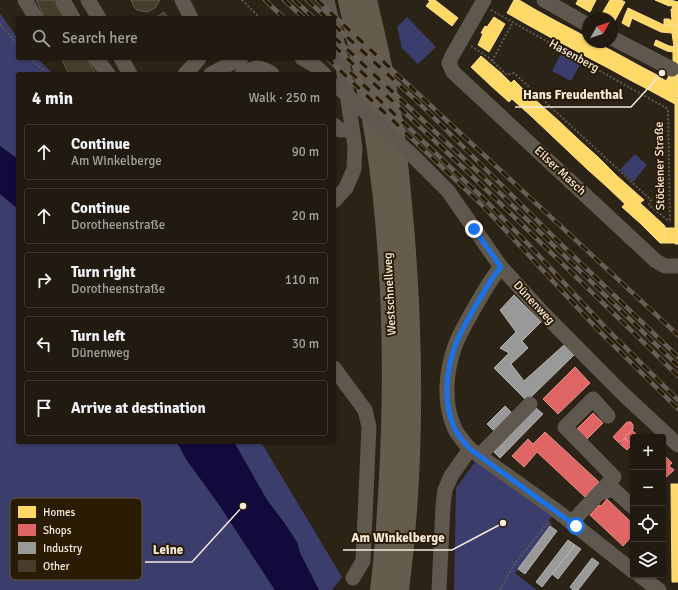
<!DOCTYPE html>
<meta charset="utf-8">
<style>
:root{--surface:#201a10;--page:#282319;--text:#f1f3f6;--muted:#a2a19f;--line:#3d3830}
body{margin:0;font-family:Signika,sans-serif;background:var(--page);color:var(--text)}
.controls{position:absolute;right:12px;bottom:12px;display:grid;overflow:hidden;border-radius:4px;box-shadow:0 1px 3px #0004}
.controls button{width:36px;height:36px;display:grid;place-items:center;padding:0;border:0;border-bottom:1px solid var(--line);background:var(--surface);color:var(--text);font:20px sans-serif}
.compass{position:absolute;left:582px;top:12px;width:36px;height:36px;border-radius:50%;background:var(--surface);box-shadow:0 1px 3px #0004;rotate:50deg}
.stop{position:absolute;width:12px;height:12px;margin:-9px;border:3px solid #1a73e8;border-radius:50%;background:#fff}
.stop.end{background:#1a73e8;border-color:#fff;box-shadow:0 1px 4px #0008}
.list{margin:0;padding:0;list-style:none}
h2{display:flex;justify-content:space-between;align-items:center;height:52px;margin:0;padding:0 16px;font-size:17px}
h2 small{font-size:13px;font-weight:400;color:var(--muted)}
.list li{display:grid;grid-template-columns:26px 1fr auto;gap:12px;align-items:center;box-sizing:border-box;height:56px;margin:0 8px 8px;padding:0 8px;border:1px solid var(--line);border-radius:4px}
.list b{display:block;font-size:15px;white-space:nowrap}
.list p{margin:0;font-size:13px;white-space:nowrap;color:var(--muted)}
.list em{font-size:13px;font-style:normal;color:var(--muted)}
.icon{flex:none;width:22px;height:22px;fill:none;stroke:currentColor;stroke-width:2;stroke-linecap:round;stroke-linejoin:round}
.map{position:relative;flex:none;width:678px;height:590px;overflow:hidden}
.search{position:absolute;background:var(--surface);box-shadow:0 1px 3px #0004;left:16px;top:16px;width:320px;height:44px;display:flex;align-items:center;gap:10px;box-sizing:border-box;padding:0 14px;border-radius:4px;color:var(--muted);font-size:15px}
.panel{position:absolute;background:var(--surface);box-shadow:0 1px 3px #0004;left:16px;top:72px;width:320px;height:372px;border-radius:4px}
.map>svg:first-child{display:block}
</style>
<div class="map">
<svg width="678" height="590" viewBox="0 0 678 590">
<rect width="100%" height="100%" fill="#2b2315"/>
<path fill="#3b3d6c" d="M0,13L18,39V58H37L53,74H18V159L0,146Z
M407,17L436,47L418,64L402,48L397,27Z
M563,50L582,61L571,81L552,71Z
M635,154L647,165L633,182L620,170Z
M0,194L18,209V442H177L186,459L220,506L275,590H0Z
M234,442H261L342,577L332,590H319L300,553L297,542L285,524L267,500Z
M480,455L557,511L548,521L552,524L515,573L537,590H454L456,488Z"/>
<path fill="#120a3d" d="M0,146L18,159V209L0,194Z
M177,442H234L267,500L285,524L297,542L300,553L319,590H275L220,506L186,459Z"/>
<path fill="#ffd966" stroke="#fcde8a" d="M428,0H435L458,18L452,26L426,6L430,1Z
M514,0H519L536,10L528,25L507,13Z
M578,0H587L583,8L576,4Z
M587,0H596L590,12L583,8Z
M610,0H621L625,2L613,24L612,18H602L600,17Z
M655,0H670L678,2V25H664V19H669L672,21L671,9H673L672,7V5L669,6Z
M628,8L664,25H678V47H674L672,33L661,32L625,15Z
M536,10L556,21L548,36L528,25Z
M625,15L632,18L629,27L622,23Z
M494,17L505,24L489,52L478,45L483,34L481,33L485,26L487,27Z
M556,21L577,32L569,47L548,36Z
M577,32L588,38V42L597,43L589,58L569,47Z
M656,40L669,46L678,47V65L673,62V52L667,51L654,45Z
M597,43L618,54L610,69L589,58Z
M618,54L638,65L630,80L610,69Z
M481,56L501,73L490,85L471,67Z
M675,63L678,65V81L668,76Z
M638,65L657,75L649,90L630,80Z
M501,73L511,83L514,80L522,88L509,102L490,85Z
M657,75L666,81L669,76L678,81V103L675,104L649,90Z
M522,88L541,105L531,116L512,99Z
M675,103H678V124H675Z
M541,105L560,122L550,134L531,116Z
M560,122L579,140L568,151L550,134Z
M675,124H678V150H675Z
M579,140L598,157L587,169L568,151Z
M675,150H678V176H675Z
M598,157L616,175L606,186L587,169Z
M616,175L635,192L625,204L606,186Z
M675,176H678V201H675Z
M635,192L644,200L640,203L651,213L641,224L622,207Z
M675,201H678V223H675Z
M651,213L665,226V243H660L641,224Z
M675,223H678V244H675V243H665V228H675Z
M671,484H678V582H672Z"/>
<path fill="#e06666" stroke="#e68e8a" d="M575,367L590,383L558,414L543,399Z
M593,413L603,423L586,440L576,430Z
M627,422H631L633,425V429L619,443L613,437Z
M632,430L639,437H633V443L632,445L624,438Z
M545,432L599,482L585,497L537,452L524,467L512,456L528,439L533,444Z
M625,438L632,445L627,450L620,444Z
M663,454L672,463L669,466L674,470L664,479L663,478Z
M607,499L633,524V535L623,546L590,515L599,505L601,506Z"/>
<path fill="#999" stroke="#b5b2ad" d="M514,295L541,322L522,341L528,348L511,364L524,381L564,345L574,355L527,401L494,368L509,353L500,348L516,332L500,310Z
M505,406L514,415L496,433L487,424Z
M536,408L543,414L500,458L494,452Z
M550,526L557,531L525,574L518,569Z
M568,540L575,545L542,587L536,582Z
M575,545L581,549L558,579L552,574Z
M592,558L599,563L578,590H573L570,587Z"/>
<path fill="#463d2c" stroke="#655e52" d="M36,0H54L64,18H42L40,16L43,14Z
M131,0H160L155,8L147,12L137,10L134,7Z
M164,12L168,18H155Z
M61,58H87L96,74H69Z"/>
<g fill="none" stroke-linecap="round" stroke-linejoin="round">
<path stroke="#605950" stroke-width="2" stroke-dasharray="2 2" stroke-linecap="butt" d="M242,0L260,18
M491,10L668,109L670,222
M0,24L18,45
M471,46L488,57L507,75L514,73L651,200L649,205L670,222
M30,58L47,74
M492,61L513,22
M500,590L513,566L549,521"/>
<path stroke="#5f584e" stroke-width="15" d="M25,0L36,18
M63,0L73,18
M88,0L99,18
M182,0L191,18
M327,0L331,18
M484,0L452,56L449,63L453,72L656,261L665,266H678
M544,0L588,25
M334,29L343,67L355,147L354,169L346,188L334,201
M612,38L672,69
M96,58L108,74
M121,58L130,74
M302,58L314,65L324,74
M185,74L197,61L199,58
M211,74L241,58
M242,74C254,67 260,65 272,74
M334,125L340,130H352
M413,156L448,191L501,267L543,313L621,392L678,445
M334,368L365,410L369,427L363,561L353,578
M470,449L557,511L633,571
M480,455L530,404
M600,493L613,489L633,507
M572,522L614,477L565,427L593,399L608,416
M639,575L659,590
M439,590L443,506L445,490L451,476L470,449C464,442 457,435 454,427C443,402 446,371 455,346C460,332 469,318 476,305C484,292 491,278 501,267"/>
<path stroke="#665c4d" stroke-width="22" d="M349,0C359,45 369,91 376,137C393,249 396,365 390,478C388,515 386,553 381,590
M366,0C376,43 387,87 393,131C398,166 401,203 404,239C413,355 413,475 398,590"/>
<g stroke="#665f56" stroke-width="4.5">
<path id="rail" d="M265,0L284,18
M284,0L304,18
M294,0L314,18
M307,0L327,18
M317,0L678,335
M334,25L420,104L560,243L678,357
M334,37L476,170L678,366
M334,46L471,175L678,376
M327,58L482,205L600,332L678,409
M350,72L486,201L529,245L605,327L678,400"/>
</g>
<use href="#rail" stroke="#2a1b03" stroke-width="3" stroke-dasharray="9" stroke-linecap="butt"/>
<path stroke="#5f584e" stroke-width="15" d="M337,86L413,156"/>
</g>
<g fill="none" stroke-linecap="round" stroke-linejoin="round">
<path stroke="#1a73e8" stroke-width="5" d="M474,229L501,267C491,278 484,292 476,305C469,318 460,332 455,346C446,371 443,402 454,427C457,435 464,442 470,449L576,526"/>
</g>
<g text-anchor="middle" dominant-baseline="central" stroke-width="4" stroke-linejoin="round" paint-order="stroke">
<g font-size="12" fill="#f5ebdd" stroke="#2a1b03">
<text transform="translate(574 56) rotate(29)">Hasenberg</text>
<text transform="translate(660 166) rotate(-91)">Stöckener Straße</text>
<text transform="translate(560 171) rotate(43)">Eilser Masch</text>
<text transform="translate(390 294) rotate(-93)">Westschnellweg</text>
<text transform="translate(534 303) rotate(47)">Dünenweg</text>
</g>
</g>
<rect x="10" y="498" width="132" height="82" rx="6" fill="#2a1b03" stroke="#675944" stroke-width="1"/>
<rect x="18" y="506" width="18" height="12" fill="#ffd966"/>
<rect x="18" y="524" width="18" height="12" fill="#e06666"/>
<rect x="18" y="542" width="18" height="12" fill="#999"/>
<rect x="18" y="560" width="18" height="12" fill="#463d2c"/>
<g font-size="11" fill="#f5ebdd">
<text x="43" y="516">Homes</text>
<text x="43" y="534">Shops</text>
<text x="43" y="552">Industry</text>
<text x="43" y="570">Other</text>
</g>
<path fill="none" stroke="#f5ebdd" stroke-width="1.5" d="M662 73L631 107H515M503 523L452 550H343M243 506L192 562H145"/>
<g fill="#f5ebdd" stroke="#2a1b03" stroke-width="1.5">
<circle cx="662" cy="73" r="4"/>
<circle cx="503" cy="523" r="4"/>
<circle cx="243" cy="506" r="4"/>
</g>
<g font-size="13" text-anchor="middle" font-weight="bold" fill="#f5ebdd" stroke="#2a1b03" stroke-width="4" stroke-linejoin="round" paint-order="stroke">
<text x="573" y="99">Hans Freudenthal</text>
<text x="398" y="542">Am Winkelberge</text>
<text x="168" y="554">Leine</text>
</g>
</svg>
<div class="controls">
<button>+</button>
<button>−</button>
<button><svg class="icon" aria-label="locate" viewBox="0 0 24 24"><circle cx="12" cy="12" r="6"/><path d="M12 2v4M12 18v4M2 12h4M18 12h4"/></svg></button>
<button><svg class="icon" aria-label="layers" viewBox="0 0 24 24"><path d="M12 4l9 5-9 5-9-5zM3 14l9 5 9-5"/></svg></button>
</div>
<svg class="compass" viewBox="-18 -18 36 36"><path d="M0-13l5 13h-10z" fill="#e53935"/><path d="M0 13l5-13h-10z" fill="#a2a19f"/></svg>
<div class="stop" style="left:576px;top:526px"></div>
<div class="stop end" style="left:474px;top:229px"></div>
<div class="search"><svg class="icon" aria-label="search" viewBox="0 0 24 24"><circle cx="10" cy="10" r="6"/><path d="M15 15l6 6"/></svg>Search here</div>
<section class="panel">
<h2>4 min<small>Walk · 250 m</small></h2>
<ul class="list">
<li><svg class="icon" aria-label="ahead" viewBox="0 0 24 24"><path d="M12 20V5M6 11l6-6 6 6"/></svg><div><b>Continue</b><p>Am Winkelberge</p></div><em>90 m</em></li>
<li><svg class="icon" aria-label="ahead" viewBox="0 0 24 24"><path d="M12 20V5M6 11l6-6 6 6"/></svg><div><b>Continue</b><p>Dorotheenstraße</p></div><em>20 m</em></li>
<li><svg class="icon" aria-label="right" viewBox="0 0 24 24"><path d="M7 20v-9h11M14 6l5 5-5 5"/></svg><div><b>Turn right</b><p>Dorotheenstraße</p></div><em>110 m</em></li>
<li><svg class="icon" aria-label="left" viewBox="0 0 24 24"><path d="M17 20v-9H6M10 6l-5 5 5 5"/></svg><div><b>Turn left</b><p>Dünenweg</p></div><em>30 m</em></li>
<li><svg class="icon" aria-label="arrive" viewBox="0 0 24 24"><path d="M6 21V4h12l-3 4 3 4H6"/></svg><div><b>Arrive at destination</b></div></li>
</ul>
</section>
</div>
